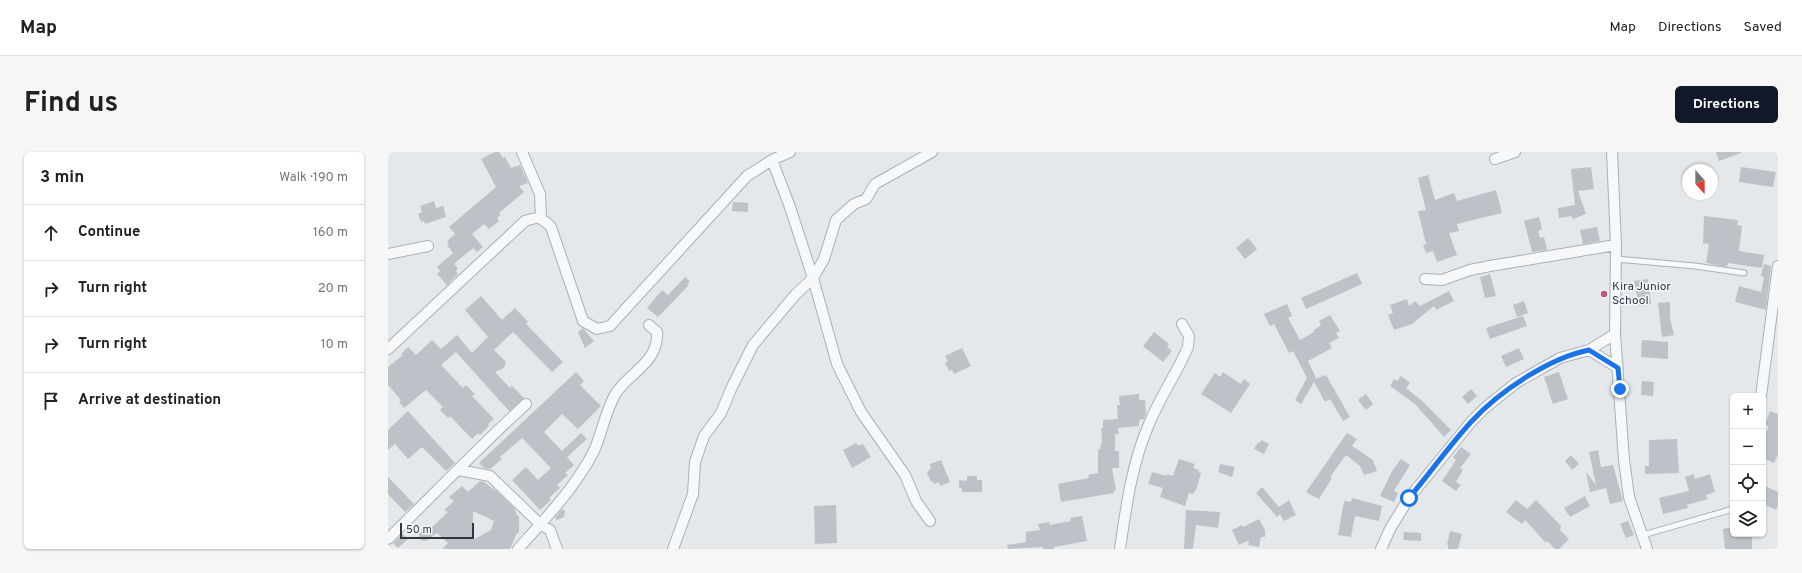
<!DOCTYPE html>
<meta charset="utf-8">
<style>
:root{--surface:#fff;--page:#f6f6f6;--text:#202124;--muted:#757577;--line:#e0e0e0;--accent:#111827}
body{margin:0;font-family:Overpass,sans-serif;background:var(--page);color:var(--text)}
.controls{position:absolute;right:12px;bottom:12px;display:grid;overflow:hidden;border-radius:6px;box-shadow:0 1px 3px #0004}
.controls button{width:36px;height:36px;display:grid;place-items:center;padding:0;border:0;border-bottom:1px solid var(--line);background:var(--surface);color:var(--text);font:20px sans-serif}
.compass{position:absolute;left:1294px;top:12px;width:36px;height:36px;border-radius:50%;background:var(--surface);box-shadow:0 1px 3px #0004;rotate:159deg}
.scale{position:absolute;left:12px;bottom:10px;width:74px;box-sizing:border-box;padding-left:4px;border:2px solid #2d3841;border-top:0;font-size:11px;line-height:14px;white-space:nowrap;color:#2d3841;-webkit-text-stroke:3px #f4f6f8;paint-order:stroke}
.stop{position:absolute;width:12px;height:12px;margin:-9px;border:3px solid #1a73e8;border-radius:50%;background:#fff}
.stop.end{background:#1a73e8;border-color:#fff;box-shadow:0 1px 4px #0008}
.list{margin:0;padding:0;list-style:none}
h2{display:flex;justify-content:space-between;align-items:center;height:52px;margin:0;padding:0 16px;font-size:17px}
h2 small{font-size:13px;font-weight:400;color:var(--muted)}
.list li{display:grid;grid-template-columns:26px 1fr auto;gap:12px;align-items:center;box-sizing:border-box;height:56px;padding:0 16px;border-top:1px solid var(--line)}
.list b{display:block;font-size:15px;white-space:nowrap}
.list em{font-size:13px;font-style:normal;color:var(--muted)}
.icon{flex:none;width:22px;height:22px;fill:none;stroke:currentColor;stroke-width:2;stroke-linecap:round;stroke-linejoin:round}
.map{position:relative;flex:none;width:1390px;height:397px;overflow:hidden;border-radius:6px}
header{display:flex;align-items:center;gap:24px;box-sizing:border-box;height:56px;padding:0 20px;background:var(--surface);border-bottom:1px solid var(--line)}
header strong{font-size:19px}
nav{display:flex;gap:22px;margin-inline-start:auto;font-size:14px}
.intro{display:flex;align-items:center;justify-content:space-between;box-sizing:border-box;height:96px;padding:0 24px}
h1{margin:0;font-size:28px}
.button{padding:10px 18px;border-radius:6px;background:var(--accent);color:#fff;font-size:14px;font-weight:700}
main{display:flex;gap:24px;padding:0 24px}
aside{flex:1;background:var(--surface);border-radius:6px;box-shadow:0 1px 3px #0004}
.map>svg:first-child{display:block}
</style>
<header>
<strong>Map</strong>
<nav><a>Map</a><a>Directions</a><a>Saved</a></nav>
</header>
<div class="intro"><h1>Find us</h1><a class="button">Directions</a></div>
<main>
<aside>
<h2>3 min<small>Walk · 190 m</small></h2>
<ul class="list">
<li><svg class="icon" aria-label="ahead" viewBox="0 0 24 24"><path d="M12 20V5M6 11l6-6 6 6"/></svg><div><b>Continue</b></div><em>160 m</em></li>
<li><svg class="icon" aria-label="right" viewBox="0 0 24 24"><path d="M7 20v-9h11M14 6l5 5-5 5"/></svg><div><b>Turn right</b></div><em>20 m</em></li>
<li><svg class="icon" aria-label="right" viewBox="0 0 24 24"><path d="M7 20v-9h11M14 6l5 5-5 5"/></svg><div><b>Turn right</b></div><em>10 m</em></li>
<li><svg class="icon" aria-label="arrive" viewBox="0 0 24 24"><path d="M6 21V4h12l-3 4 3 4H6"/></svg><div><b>Arrive at destination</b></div></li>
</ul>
</aside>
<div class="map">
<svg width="1390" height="397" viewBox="0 0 1390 397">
<rect width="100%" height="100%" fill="#e4e8eb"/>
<path fill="#bcc2c7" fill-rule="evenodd" d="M107,0H111L115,6L117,5L123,16L132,13L140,31L131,34L136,40L111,61L113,62L109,66L111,69L101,77L96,72L84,82L95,95L89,100L85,96L66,112L70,116L68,119L70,122L59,133L49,122L52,119L49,115L65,101L59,93L61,92L59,89L67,82L61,75L108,35L93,7Z
M1328,0H1353V1L1331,9Z
M1203,15L1206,37L1190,39L1198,62L1185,67L1184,64L1171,66L1170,56L1187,53L1183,17Z
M1353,15L1388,20L1385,35L1351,30Z
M1040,23L1047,48L1066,41L1069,49L1108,38L1114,61L1069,72L1071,79L1061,81L1069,103L1049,110L1045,99L1038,101L1035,93L1038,92L1030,59L1038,58L1030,26Z
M46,49L48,56L55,54L58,65L37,72L36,69L33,70L30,62L34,60L32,54Z
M345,50L360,51V60L344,59Z
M1316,64L1350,68L1349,73L1354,74L1351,99L1376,103L1374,116L1340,111L1339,115L1318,111L1321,92L1315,91Z
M1151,65L1154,77L1150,79L1152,86L1156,85L1159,98L1144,100L1136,69Z
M1209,75L1212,89L1195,92L1192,78Z
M860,86L869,97L857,107L848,96Z
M1376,112L1383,114L1378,158L1347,150L1351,134L1373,140L1376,125L1373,124Z
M969,121L974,132L918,157L913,146Z
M1102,122L1108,144L1097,146L1092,125Z
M297,125L302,129L299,132L301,133L270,165L259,156L274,138L280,143Z
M1260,127L1263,152L1251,154L1246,129Z
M1061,139L1066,149L1048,158L1046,154L1024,172L1006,178L1000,163L1005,161L1002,153L1019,147L1021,154L1027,149L1032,154Z
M93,144L114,168L127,156L140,170L138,172L175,210L164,220L125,180L106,198L118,210L116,216L107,220L122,236L124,234L136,246L121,259L68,200L53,213L75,236L78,233L87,242L84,244L106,267L100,272L101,274L92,283L90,281L84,287L62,264L60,266L52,258L55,255L38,238L16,256L11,250L13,248L0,233V215L15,203L13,202L20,195L28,203L44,188L53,197L69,183L84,201L100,185L77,158Z
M1136,149L1140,161L1129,165L1125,153Z
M1282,150V166L1286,183L1274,185L1270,151Z
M899,152L904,164L900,166L912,188L926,180L925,179L933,173L931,169L942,163L952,179L948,181L951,186L941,191L944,196L920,209L928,226L927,227L938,223L962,265L955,269L942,247L937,250L926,230L913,252L907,248L919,226L905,199L901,201L886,172L882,174L876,162Z
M1135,164L1139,174L1102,187L1098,176Z
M195,176L206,189L197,196L190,180Z
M766,180L781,192L779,195L784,199L775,210L755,194Z
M1254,188L1280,190V207L1253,205Z
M574,196L583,214L566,222L564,218L561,219L557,211L560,209L557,204Z
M1131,196L1136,207L1118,215L1113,204Z
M188,220L196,229L192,233L213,254L190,277L174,262L156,280L174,299L193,281L199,287L179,305L186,313L177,321L180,323L169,333L172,336L161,346L163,348L152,358L124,328L138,315L150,328L163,316L134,286L112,305L114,307L102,317L96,316L91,311Z
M835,220L853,232L856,227L862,232L843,261L813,242L827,221L832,225Z
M1171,220L1180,247L1165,252L1156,225Z
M1013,224L1022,231L1018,236L1033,248L1063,278L1056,285L1027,252L1002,234L1006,227L1009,229Z
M1254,229L1266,230L1265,244L1253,243Z
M1083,237L1089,244L1080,252L1074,245Z
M751,242V248H757L758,262L756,267L751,268V274L730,276L731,282H727V299H731V316H724L728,338L726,339V341L673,350L670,332L701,326L700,323L710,321V297H712L714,288L713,276H715V268L730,267L729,253H732L731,244Z
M978,242L985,252L978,258L970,248Z
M20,259L67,311L58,319L34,295L20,307L7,292L0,298V278Z
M1382,259L1390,262V302L1386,311L1375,306V288L1381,274L1377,273Z
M959,281L969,287L964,294L985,308L989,319L976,323L972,314L958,303L942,325L944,326L931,347L918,340Z
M1289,287L1291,321L1257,322V314H1261V288Z
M873,288L881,292L876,302L866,297L870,290L872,291Z
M468,291L470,294L475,292L483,305L464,316L455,298Z
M1073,295L1083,302L1072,316L1075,318L1068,330L1073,333L1068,339L1054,329L1068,308L1065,305Z
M1210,298L1213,315L1225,313L1235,349L1222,352L1218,336L1202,340L1198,320L1208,333L1201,300Z
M1183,303L1191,312L1184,318L1177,309Z
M791,307L807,312L805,316L811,318L810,320L813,321L808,338L805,342L801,341L797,354L772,345L775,336L760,332L764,320L779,324V322L785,324Z
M1013,307L1022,313L1006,339L1010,341L1006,350L992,344L1004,319Z
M553,308L562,330L552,334L551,330L546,332L545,329L543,330L539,321L543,316L542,312Z
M832,312L847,315L844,325L830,320Z
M1306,322L1307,327L1322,322L1327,340L1318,343L1320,347L1299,353L1300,356L1275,362L1271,346L1301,339L1297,325Z
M579,324H589V328H594V340H574V336H571V328L579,329Z
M0,325L26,352L17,360L0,342Z
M92,329L96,330L112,342L127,357L129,364L131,363V381H129L122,397H54L60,391L49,381L38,389L32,388L31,382L37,376L41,378L60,360L56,358L66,349L61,345L74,334L80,340ZM85,359L106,369L103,378L85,388Z
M1375,333L1390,340V354L1388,358L1375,352Z
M874,335L891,355L901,348L908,363L896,369L892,362L889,365L868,341Z
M1197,344L1202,354L1182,365L1176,356Z
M964,346L994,354L991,369L967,364L963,385L950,383L956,349L963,350Z
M1128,348L1139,357L1148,348L1173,374L1172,378L1181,387L1171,397H1167L1159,389L1158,391L1137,368L1134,372L1118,360Z
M448,353L449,391L427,392L426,354Z
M174,357L177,359L176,365L169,368L167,366Z
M798,358L832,360L830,376L808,373L805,397H796Z
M694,364L699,389L666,395V397H655V395L620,397L619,393L638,390V380L652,378L650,372L661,370L662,373L683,369L682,366Z
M871,367L877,378V385H873L871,395L860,393L861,388L851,393L844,378L854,373L855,375Z
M1240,369L1246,383L1238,386L1232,372Z
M1345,375V382H1364V397H1337L1335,377Z
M1062,379L1074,382L1070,397H1060V393H1059Z
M1016,380L1033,381V389L1015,388Z
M15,382L20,387L10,396L5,391Z"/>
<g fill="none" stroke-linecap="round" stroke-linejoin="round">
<g stroke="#a9b0b5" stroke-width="7">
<path id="service" d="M1228,107L1307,114L1356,121
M1255,383L1345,357"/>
</g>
<g stroke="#a9b0b5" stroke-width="12">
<path id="minor" d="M134,0L152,42L153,66
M1224,0L1228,93L1227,182L1236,308L1241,345L1259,397
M1107,7L1127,0
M384,8L402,55L425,126L449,212L473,260L517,323L528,349L542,369
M0,102L40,94
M1037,127L1054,128L1082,118L1102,114L1228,93
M0,197L137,69C151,64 153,65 163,75L195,169L209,177L222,174L359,24L384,8L402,0
M1201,198L1230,216
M1373,244L1390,114
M71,318L102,324L152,372L162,378L169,397
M0,387C46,342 90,296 138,252
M130,397C157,367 186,337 205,301C214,282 217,259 228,241C242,220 271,210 269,180L261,173
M285,397L305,342L307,310L316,284L333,261L343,237L365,193L408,142L425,126L436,107L448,68L466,52L478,47L487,32L544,0
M732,397C738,355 744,311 761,272C772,245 789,221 800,195L801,184L794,172
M993,397L1002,377L1021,346L1083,270L1098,255L1128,231L1172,206L1201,198L1227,182"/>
</g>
<use href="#service" stroke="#f7f8f9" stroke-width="5"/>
<use href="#minor" stroke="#f7f8f9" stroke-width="10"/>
</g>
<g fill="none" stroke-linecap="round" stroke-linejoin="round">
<path stroke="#1a73e8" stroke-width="5" d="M1021,346C1042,321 1061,294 1083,270C1110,240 1161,206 1201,198L1230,216L1232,237"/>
</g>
<circle fill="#c1577c" stroke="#f4f6f8" stroke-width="1.5" cx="1216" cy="142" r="4"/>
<g text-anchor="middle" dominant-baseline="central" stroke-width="3" stroke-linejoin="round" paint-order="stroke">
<g font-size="12" fill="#2d3841" stroke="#f4f6f8" text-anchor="start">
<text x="1224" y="135">Kira Junior<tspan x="1224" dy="14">School</tspan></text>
</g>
</g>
</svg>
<div class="controls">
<button>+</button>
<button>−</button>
<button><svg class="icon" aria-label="locate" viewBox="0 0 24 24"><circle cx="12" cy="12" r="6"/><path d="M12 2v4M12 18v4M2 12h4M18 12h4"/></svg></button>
<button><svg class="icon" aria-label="layers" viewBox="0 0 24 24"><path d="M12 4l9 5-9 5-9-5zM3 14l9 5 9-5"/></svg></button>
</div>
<svg class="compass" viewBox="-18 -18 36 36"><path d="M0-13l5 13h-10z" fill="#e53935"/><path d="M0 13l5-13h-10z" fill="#757577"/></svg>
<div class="scale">50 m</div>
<div class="stop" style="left:1021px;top:346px"></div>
<div class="stop end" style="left:1232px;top:237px"></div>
</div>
</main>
